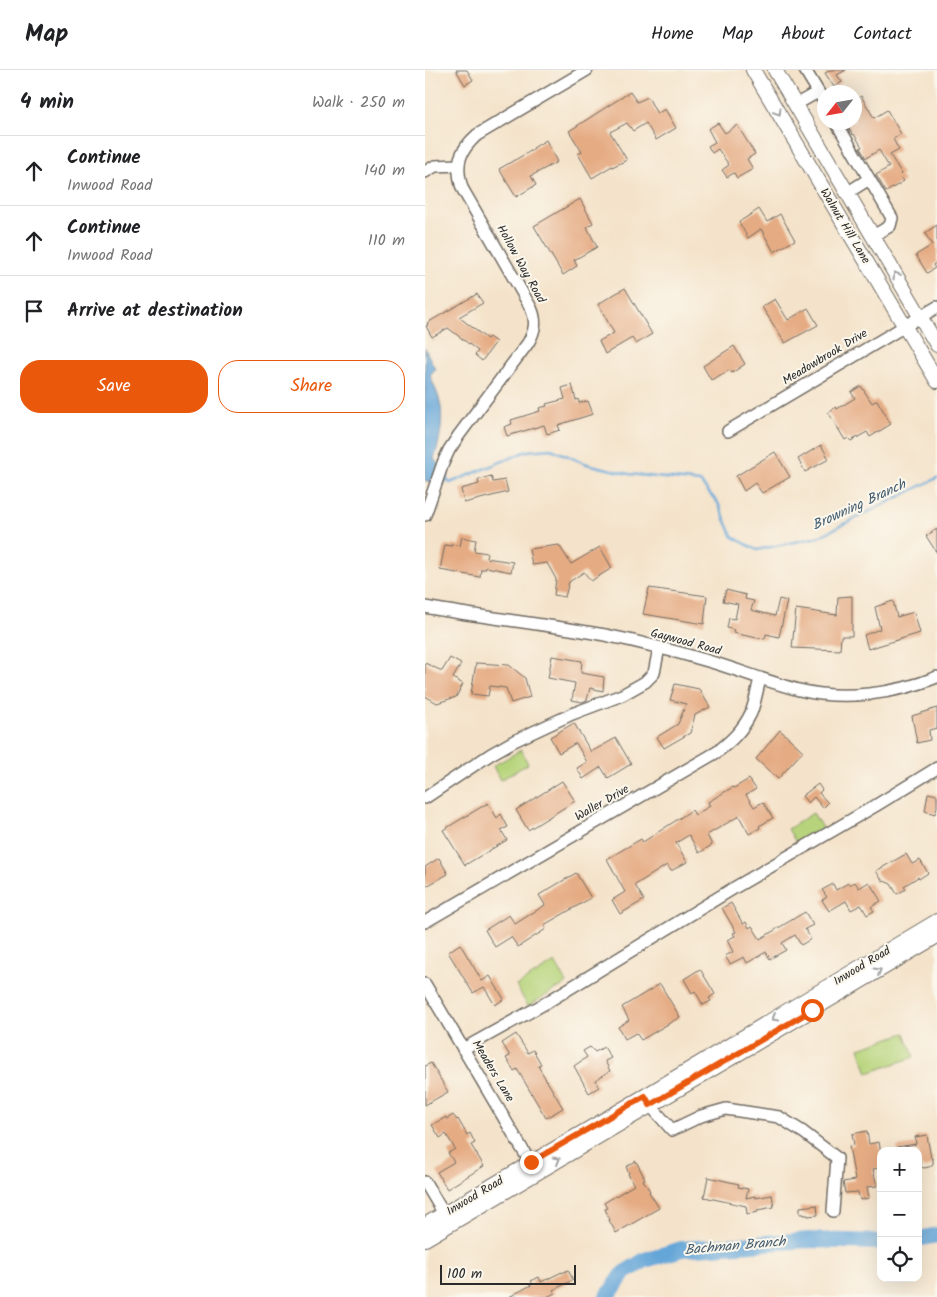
<!DOCTYPE html>
<meta charset="utf-8">
<style>
:root{--surface:#fff;--page:#f6f6f6;--text:#202124;--muted:#757577;--line:#e0e0e0;--accent:#ea580c}
body{margin:0;font-family:Kalam,sans-serif;background:var(--page);color:var(--text)}
.controls{position:absolute;right:15px;bottom:15px;display:grid;overflow:hidden;border-radius:10px;box-shadow:0 5px 20px #0002}
.controls button{width:45px;height:45px;display:grid;place-items:center;padding:0;border:0;border-bottom:1px solid var(--line);background:var(--surface);color:var(--text);font:25px sans-serif}
.compass{position:absolute;left:392px;top:15px;width:45px;height:45px;border-radius:50%;background:var(--surface);box-shadow:0 5px 20px #0002;rotate:239deg}
.scale{position:absolute;left:15px;bottom:12px;width:136px;box-sizing:border-box;padding-left:5px;border:2px solid #2b2b2b;border-top:0;font-size:14px;line-height:18px;white-space:nowrap;color:#2b2b2b;-webkit-text-stroke:4px #fbf7ec;paint-order:stroke}
.stop{position:absolute;width:15px;height:15px;margin:-11px;border:4px solid #ea580c;border-radius:50%;background:#fff}
.stop.end{background:#ea580c;border-color:#fff;box-shadow:0 1px 5px #0008}
.list{margin:0;padding:0;list-style:none}
h2{display:flex;justify-content:space-between;align-items:center;height:65px;margin:0;padding:0 20px;font-size:21px}
h2 small{font-size:16px;font-weight:400;color:var(--muted)}
.list li{display:grid;grid-template-columns:32px 1fr auto;gap:15px;align-items:center;box-sizing:border-box;height:70px;padding:0 20px;border-top:1px solid var(--line)}
.list b{display:block;font-size:19px;white-space:nowrap}
.list p{margin:0;font-size:16px;white-space:nowrap;color:var(--muted)}
.list em{font-size:16px;font-style:normal;color:var(--muted)}
.actions{display:flex;gap:10px;padding:15px 20px}
.actions a{flex:1;padding:11px 0;border:1px solid var(--accent);border-radius:20px;text-align:center;font-size:18px;color:var(--accent)}
.actions .main{background:var(--accent);color:#fff}
.icon{flex:none;width:28px;height:28px;fill:none;stroke:currentColor;stroke-width:2;stroke-linecap:round;stroke-linejoin:round}
.map{position:relative;flex:none;width:512px;height:1227px;overflow:hidden}
header{display:flex;align-items:center;gap:30px;box-sizing:border-box;height:70px;padding:0 25px;background:var(--surface);border-bottom:1px solid var(--line)}
header strong{font-size:24px}
nav{display:flex;gap:28px;margin-inline-start:auto;font-size:18px}
main{display:flex}
aside{flex:1;background:var(--surface)}
.map>svg:first-child{display:block}
</style>
<header>
<strong>Map</strong>
<nav><a>Home</a><a>Map</a><a>About</a><a>Contact</a></nav>
</header>
<main>
<aside>
<h2>4 min<small>Walk · 250 m</small></h2>
<ul class="list">
<li><svg class="icon" aria-label="ahead" viewBox="0 0 24 24"><path d="M12 20V5M6 11l6-6 6 6"/></svg><div><b>Continue</b><p>Inwood Road</p></div><em>140 m</em></li>
<li><svg class="icon" aria-label="ahead" viewBox="0 0 24 24"><path d="M12 20V5M6 11l6-6 6 6"/></svg><div><b>Continue</b><p>Inwood Road</p></div><em>110 m</em></li>
<li><svg class="icon" aria-label="arrive" viewBox="0 0 24 24"><path d="M6 21V4h12l-3 4 3 4H6"/></svg><div><b>Arrive at destination</b></div></li>
</ul>
<div class="actions"><a class="main">Save</a><a>Share</a></div>
</aside>
<div class="map">
<svg width="512" height="1227" viewBox="0 0 512 1227">
<rect width="100%" height="100%" fill="#fbf7ec"/>
<filter id="ink" filterUnits="userSpaceOnUse"><feTurbulence type="fractalNoise" baseFrequency=".02" numOctaves="2"/><feDisplacementMap in="SourceGraphic" scale="10" xChannelSelector="R" yChannelSelector="G"/><feConvolveMatrix kernelMatrix="1 2 1 2 8 2 1 2 1" color-interpolation-filters="sRGB"/></filter>
<filter id="wash" filterUnits="userSpaceOnUse"><feTurbulence type="fractalNoise" baseFrequency=".0096" numOctaves="4" result="noise"/><feDisplacementMap in="SourceGraphic" scale="20" xChannelSelector="R" yChannelSelector="G"/><feGaussianBlur stdDeviation="1.12" result="paint"/><feColorMatrix in="noise" values="0 0 0 0 0 0 0 0 0 0 0 0 0 0 0 0 0 1.4 0 .05"/><feComposite in="paint" operator="in"/></filter>
<g filter="url(#wash)">
<rect width="100%" height="100%" fill="#f4e3ca"/>
<path fill="#b7d47b" stroke="#718053" d="M96,680L103,694L75,710L68,696Z
M388,743L399,761L373,776L363,759Z
M130,892L142,913L103,936L91,916Z
M480,963L489,987L443,1003L434,978Z"/>
<path fill="#65a6d8" stroke="#486882" d="M0,278L10,299L5,305C8,314 13,323 15,332C19,347 15,374 9,388L11,392L24,404L18,417L3,411H0Z"/>
<g fill="none" stroke-linecap="round" stroke-linejoin="round">
<path stroke="#65a6d8" stroke-width="2.5" d="M19,407L25,413L102,381L126,379L162,394L204,404L275,412L293,433L308,467L332,480L393,467L512,408"/>
<path stroke="#65a6d8" stroke-width="16" d="M493,1169L512,1165
M182,1227L199,1203L220,1190L257,1179L384,1170L456,1172"/>
</g>
<g id="blocks">
<path fill="#e5ab83" d="M31,0H42L48,10L40,15Z
M406,0H421L412,5L417,12L409,17L400,3Z
M205,22L212,32L223,27L232,44L240,39L251,58L231,70L221,53L208,61L202,53L185,62L202,90L187,97V96L167,108L153,84L157,82L144,61Z
M436,26L449,48L462,40L476,64L468,69L474,80L465,85L477,104L475,106L479,111L461,122L451,105L464,97L454,80L441,88L435,78L437,77L429,64L428,65L420,52H430V30Z
M293,53L300,63L312,55L330,84L322,89L328,99L312,108L309,103L302,107L297,100L304,95L293,79L287,83L283,76L290,72L283,59Z
M121,70L132,92L106,106L111,115L91,127L74,99L109,79L108,78Z
M155,129L168,153L162,157L172,177L149,190L152,196L138,205L109,156Z
M334,139L342,152L355,144L370,170L349,182L336,159L323,168L314,152Z
M512,155V192L508,195L510,198L502,203L491,185L507,175L500,163Z
M200,218L227,264L211,274L207,268L180,284L174,271L189,263L173,234Z
M52,224L58,233L34,247L62,269L64,267L71,272L57,291L50,285L53,281L23,258L7,267L1,256L3,255L2,253Z
M350,229L363,250L383,238L393,255L360,273L337,237Z
M309,276L320,294L307,303L305,300L286,310L278,296Z
M147,315L151,330L153,329L154,333L163,331L168,344L133,355L135,360L122,364L119,355L82,366L79,357L87,354L86,350L115,341L114,338L122,336L121,334L140,329L137,318Z
M436,316L447,333L452,330L466,354L445,367L442,362L426,371L423,368L420,370L403,342L411,337L412,339L430,328L426,322Z
M396,375L404,389L380,402L373,389Z
M350,382L365,407L337,423L330,413L319,421L311,406Z
M66,406L68,412L80,410L83,422L39,433L36,419L54,414L53,410Z
M512,459V483L501,466Z
M37,467L51,470L49,481L62,483L61,488L88,492L86,502L61,497V499H56L55,507L15,500L20,475L27,476V474L35,476Z
M134,475L146,494L175,477L187,498L166,511L159,502L144,512L140,527L129,525L131,509L122,493L107,495L104,479Z
M224,518L282,526L279,554L218,544Z
M301,520L321,525L320,529L329,531L326,540L350,546L354,529L362,531L354,567L341,564L340,569L333,568H332L308,563L309,560L302,558L304,548L310,549L313,534L298,531Z
M427,526V566H416L415,580L367,578L371,539L412,545L413,527Z
M468,531L472,547L489,542L495,563L443,579L439,565L455,559L450,537Z
M127,586L157,591L156,603L179,607L178,621L165,618L162,630L157,632L147,630L150,613L123,608Z
M25,588L36,594L28,608L38,614L31,627L12,633L0,626V593L17,601Z
M51,593L84,595L100,608L105,627L86,633L81,618L65,616L63,626L46,624Z
M250,614L274,619L285,637L270,645L265,663L239,678L232,667L253,654L261,634L245,630Z
M512,638V658L504,660L505,670L492,673L487,646Z
M149,653L166,682L191,668L206,694L183,708L176,697L158,709L152,698L162,692L151,673L134,683L125,667Z
M355,660L378,681L353,709L331,689Z
M324,709L331,719L321,725L329,737L338,732L348,748L334,756L335,758L324,764L314,746L282,765L287,775L274,783L264,765L251,773L262,792L246,801L242,795L210,815L219,830L195,844L187,830L200,822L182,789L216,769L218,772L267,740L270,745L285,736L283,732L308,717L309,718Z
M137,711L150,731L103,760L91,740Z
M393,714L397,720L394,723L403,733L398,738L389,727L383,733L377,726Z
M503,723L512,725V737L510,744L500,741Z
M63,733L72,748L76,744L83,757L76,760L82,770L40,795L18,760Z
M481,784L487,794L495,790L503,803L494,809L493,807L479,816L481,819L472,824L466,814L457,810L451,801Z
M14,788L23,804L0,817V797Z
M151,803L166,828L119,855L121,859L93,877L86,867L70,877L60,860L84,845L90,854L120,835L114,825Z
M430,812L434,818L444,812L456,831L446,837L449,841L442,845L436,835L426,840L421,831L404,841L397,830L402,827L397,820L408,814L411,820L423,813L424,815Z
M306,833L318,854L321,852L324,858L327,856L335,869L380,842L388,855L380,859L386,869L376,875L370,865L357,873L361,880L345,889L341,882L322,893L319,887L305,894L300,886L308,882L302,870L310,866L308,863L311,862L297,838Z
M35,874L57,911L65,906L79,929L70,935L59,917L48,923L23,882Z
M275,899L290,924L284,928L286,931L278,935L270,921L267,923L259,909Z
M235,914L255,947L216,970L211,963L200,969L193,957L204,950L197,937Z
M91,964L103,983L108,980L116,994L113,996L138,1038L121,1048L92,999L89,1001L81,988L85,986L77,973Z
M165,977L170,982L179,977L186,988L180,991L185,1001L170,1010L174,1017L164,1023L149,996L162,987L158,981Z
M6,993L23,1022L0,1035V996Z
M28,1045L32,1050L33,1049L42,1065L45,1063L50,1073L46,1075L59,1096L22,1119L12,1102L29,1092L23,1083L30,1079L21,1064L15,1068L7,1055L21,1047L22,1049Z
M442,1061L444,1074L454,1072L456,1083V1098L448,1099L452,1116L442,1117L444,1128L435,1130L433,1122L420,1123L418,1112L430,1110L424,1076L429,1075L427,1064Z
M502,1065L506,1088L508,1089V1094L504,1097L499,1098L496,1097L493,1081H473L472,1077L491,1074L490,1067Z
M211,1091L220,1109L218,1110L225,1121L224,1122L234,1138L191,1163L184,1150H185L180,1139L182,1138L179,1133L209,1115L203,1104L204,1103L201,1097Z
M283,1107L314,1114L313,1117L323,1119L321,1128L330,1126V1128L347,1125L349,1137L332,1140L333,1142L322,1144L321,1136L279,1127Z
M392,1135L393,1145L383,1146V1145H379V1144H375V1137Z
M143,1200L148,1210L128,1220L130,1223L122,1227H84L108,1214L106,1211L114,1207L116,1212L137,1202V1203Z"/>
</g>
</g>
<g filter="url(#ink)">
<use href="#blocks" fill-opacity="0" stroke="#716b63" stroke-width="1"/>
<g fill="none" stroke-linecap="round" stroke-linejoin="round">
<g stroke="#716b63" stroke-width="14">
<path id="minor" d="M380,0L400,33
M370,35L393,22
M411,52L467,148L465,156L448,166
M0,102L10,96L33,95
M422,123L444,109
M303,361L512,237
M0,445L18,393L24,380L34,365L103,273C110,261 112,251 106,238L37,118C30,94 34,81 52,65L162,0
M0,537C60,548 121,554 180,565C215,572 249,581 283,591C314,600 343,612 374,620C418,631 471,624 512,607
M0,728L66,684L89,671L147,644L197,625L220,612L229,603L234,578
M0,852L292,682C306,671 318,660 326,643C330,633 332,620 335,609
M0,914L109,1099
M38,979L119,934L309,818L450,736L512,698
M225,1035L247,1060L276,1046L301,1039L354,1047L378,1062L412,1088L408,1141
M0,1112L19,1144"/>
</g>
<g stroke="#716b63" stroke-width="16">
<path id="major" d="M328,0L512,311
M350,0L512,275
M0,1155L220,1026L512,851
M0,1169L512,866"/>
</g>
<use href="#minor" stroke="#fff" stroke-width="11"/>
<use href="#major" stroke="#fff" stroke-width="14"/>
</g>
<defs><path id="oneway-chevron" d="M-2-3.5L2.5 0L-2 3.5" fill="none" stroke-width="1.6" stroke-linecap="round" stroke-linejoin="round" transform="scale(1.25)"/></defs>
<g stroke="#a0a0a0">
<use href="#oneway-chevron" transform="translate(353 42) rotate(59)"/>
<use href="#oneway-chevron" transform="translate(471 205) rotate(-121)"/>
<use href="#oneway-chevron" transform="translate(453 901) rotate(-31)"/>
<use href="#oneway-chevron" transform="translate(350 948) rotate(149)"/>
<use href="#oneway-chevron" transform="translate(132 1090) rotate(-30)"/>
</g>
</g>
<g fill="none" stroke-linecap="round" stroke-linejoin="round" filter="url(#ink)">
<path stroke="#ea580c" stroke-width="6" d="M106,1092L220,1026L225,1035L387,940"/>
</g>
<g text-anchor="middle" dominant-baseline="central" stroke-width="4" stroke-linejoin="round" paint-order="stroke">
<g font-size="12" fill="#2b2b2b" stroke="#fbf7ec">
<text transform="translate(420 156) rotate(59)">Walnut Hill Lane</text>
<text transform="translate(96 194) rotate(61)">Hollow Way Road</text>
<text transform="translate(400 287) rotate(-31)">Meadowbrook Drive</text>
<text transform="translate(261 572) rotate(15)">Gaywood Road</text>
<text transform="translate(177 733) rotate(-30)">Waller Drive</text>
<text transform="translate(437 896) rotate(-31)">Inwood Road</text>
<text transform="translate(68 1001) rotate(59)">Meaders Lane</text>
<text transform="translate(50 1126) rotate(-31)">Inwood Road</text>
</g>
<g font-size="14" font-style="italic" fill="#425c70" stroke="#fbf7ec">
<text transform="translate(434 435) rotate(-25)">Browning Branch</text>
<text transform="translate(310 1176) rotate(-5)">Bachman Branch</text>
</g>
</g>
</svg>
<div class="controls">
<button>+</button>
<button>−</button>
<button><svg class="icon" aria-label="locate" viewBox="0 0 24 24"><circle cx="12" cy="12" r="6"/><path d="M12 2v4M12 18v4M2 12h4M18 12h4"/></svg></button>
</div>
<svg class="compass" viewBox="-18 -18 36 36"><path d="M0-13l5 13h-10z" fill="#e53935"/><path d="M0 13l5-13h-10z" fill="#757577"/></svg>
<div class="scale">100 m</div>
<div class="stop" style="left:387px;top:940px"></div>
<div class="stop end" style="left:106px;top:1092px"></div>
</div>
</main>
